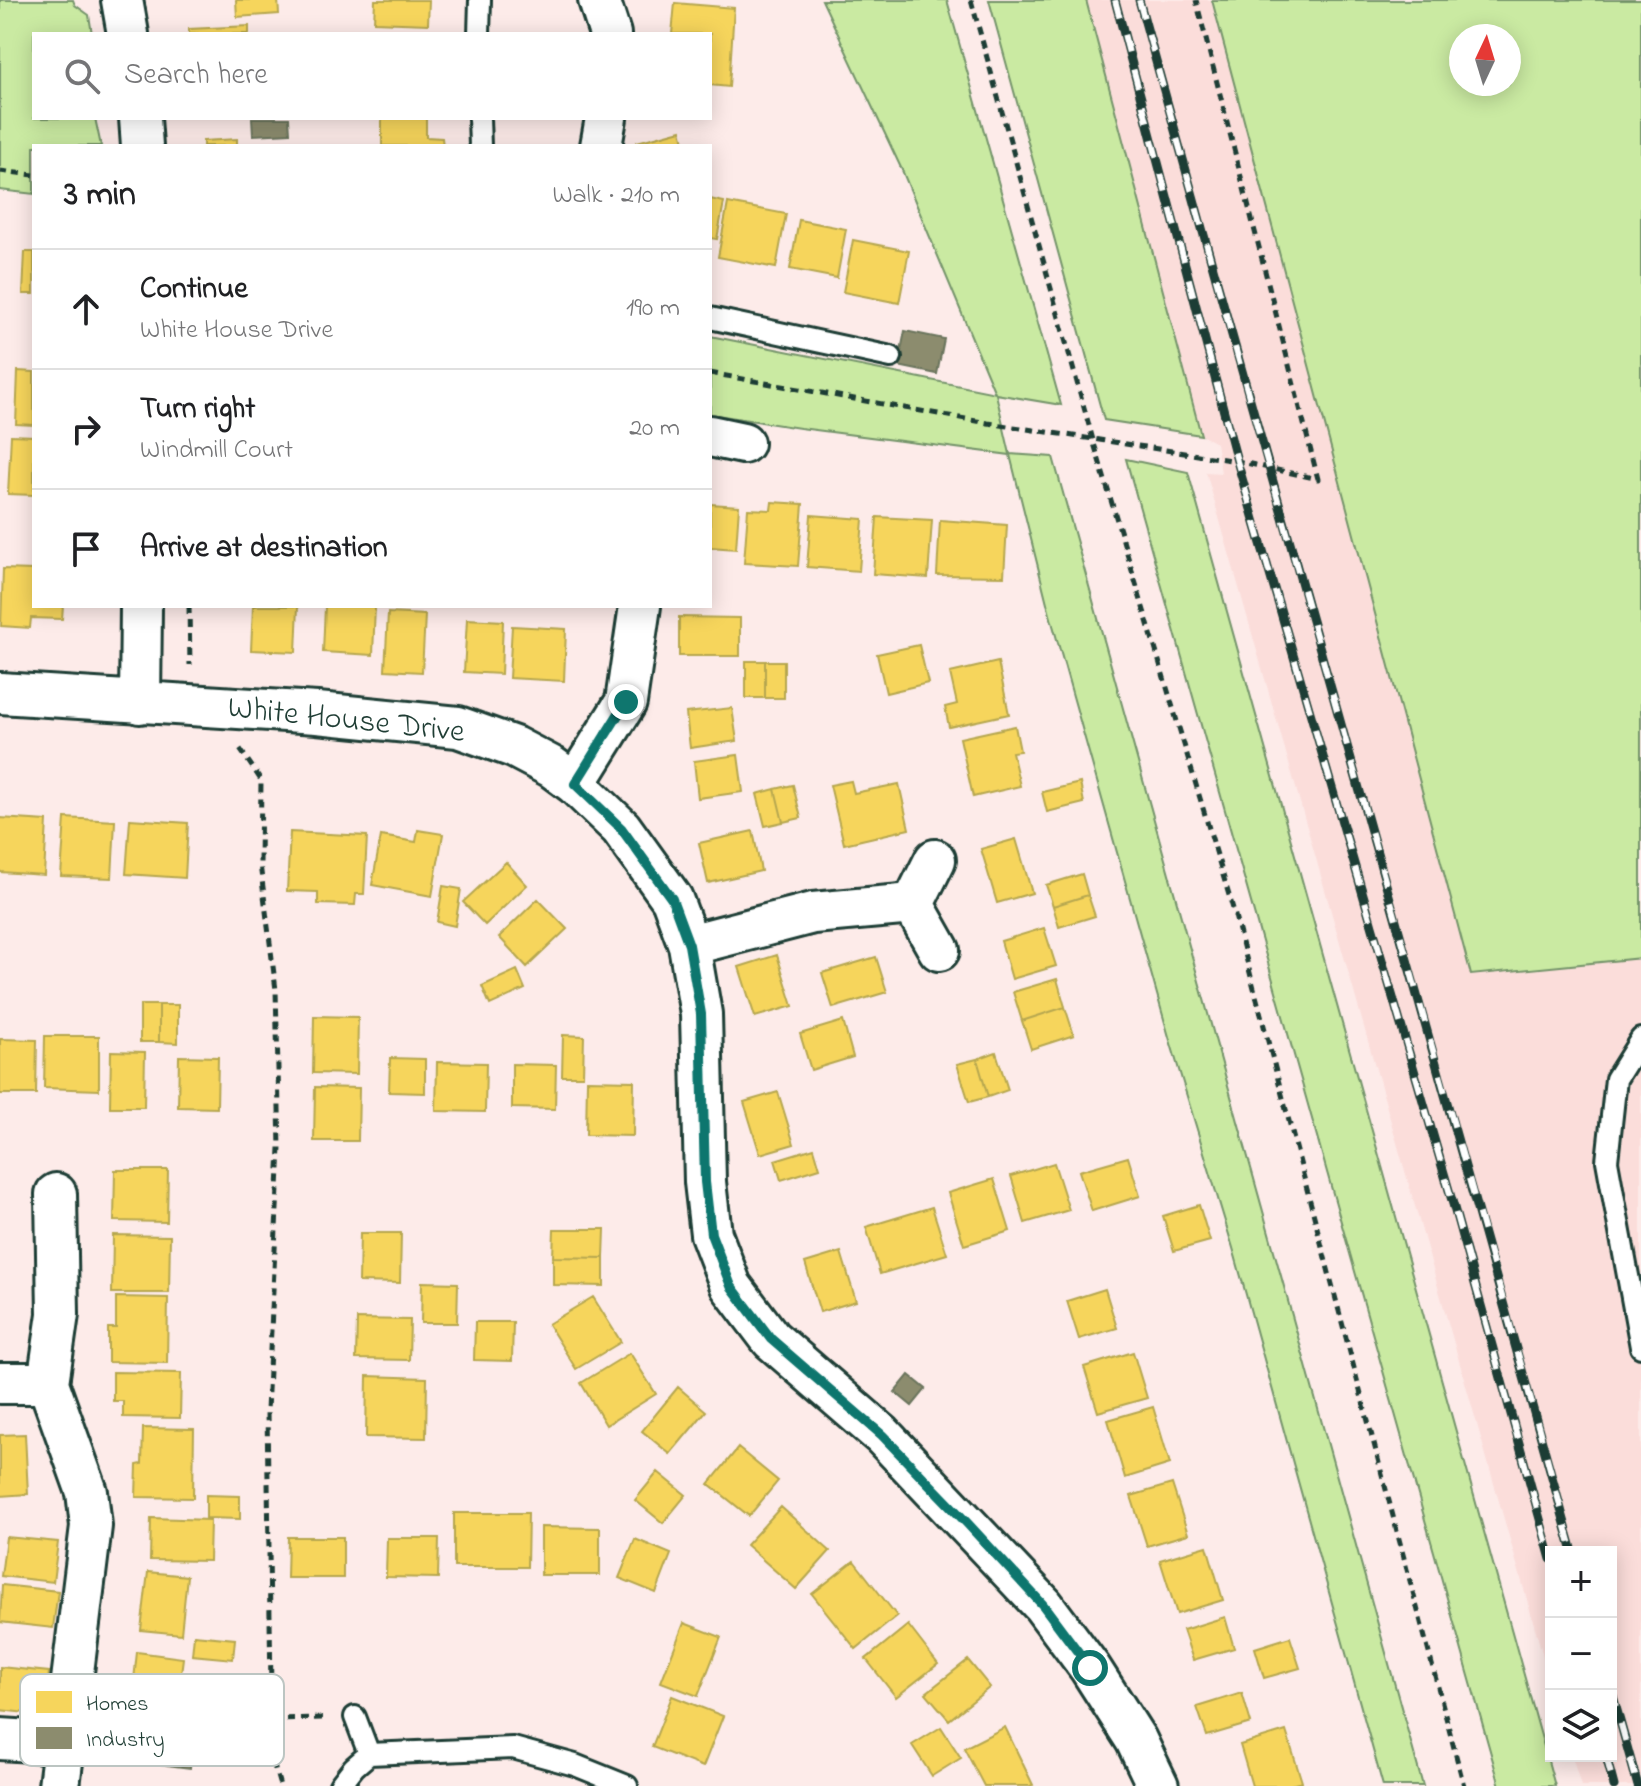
<!DOCTYPE html>
<meta charset="utf-8">
<style>
:root{--surface:#fff;--page:#f6f6f6;--text:#202124;--muted:#757577;--line:#e0e0e0}
body{margin:0;font-family:"Indie Flower",sans-serif;background:var(--page);color:var(--text)}
.controls{position:absolute;right:24px;bottom:24px;display:grid;overflow:hidden;border-radius:0px;box-shadow:0 4px 20px #0003}
.controls button{width:72px;height:72px;display:grid;place-items:center;padding:0;border:0;border-bottom:2px solid var(--line);background:var(--surface);color:var(--text);font:40px sans-serif}
.compass{position:absolute;left:1449px;top:24px;width:72px;height:72px;border-radius:50%;background:var(--surface);box-shadow:0 4px 20px #0003;rotate:4deg}
.stop{position:absolute;width:24px;height:24px;margin:-18px;border:6px solid #0f766e;border-radius:50%;background:#fff}
.stop.end{background:#0f766e;border-color:#fff;box-shadow:0 2px 8px #0008}
.list{margin:0;padding:0;list-style:none}
h2{display:flex;justify-content:space-between;align-items:center;height:104px;margin:0;padding:0 32px;font-size:34px}
h2 small{font-size:26px;font-weight:400;color:var(--muted)}
.list li{display:grid;grid-template-columns:52px 1fr auto;gap:24px;align-items:center;box-sizing:border-box;height:120px;padding:0 32px;border-top:2px solid var(--line)}
.list b{display:block;font-size:30px;white-space:nowrap}
.list p{margin:0;font-size:26px;white-space:nowrap;color:var(--muted)}
.list em{font-size:26px;font-style:normal;color:var(--muted)}
.icon{flex:none;width:44px;height:44px;fill:none;stroke:currentColor;stroke-width:2;stroke-linecap:round;stroke-linejoin:round}
.map{position:relative;flex:none;width:1641px;height:1786px;overflow:hidden}
.search{position:absolute;background:var(--surface);box-shadow:0 4px 20px #0003;left:32px;top:32px;width:680px;height:88px;display:flex;align-items:center;gap:20px;box-sizing:border-box;padding:0 28px;border-radius:0px;color:var(--muted);font-size:30px}
.panel{position:absolute;background:var(--surface);box-shadow:0 4px 20px #0003;left:32px;top:144px;width:680px;height:464px;border-radius:0px}
.map>svg:first-child{display:block}
</style>
<div class="map">
<svg width="1641" height="1786" viewBox="0 0 1641 1786">
<rect width="100%" height="100%" fill="#fdebe9"/>
<filter id="ink" filterUnits="userSpaceOnUse"><feTurbulence type="fractalNoise" baseFrequency=".0125" numOctaves="2"/><feDisplacementMap in="SourceGraphic" scale="16" xChannelSelector="R" yChannelSelector="G"/><feConvolveMatrix kernelMatrix="1 2 1 2 8 2 1 2 1" color-interpolation-filters="sRGB"/></filter>
<g filter="url(#ink)">
<path fill="#fbddda" fill-rule="evenodd" d="M1086,0H1641V1786H1581L1572,1756H1611V1552H1551V1684L1206,472L1221,473L1216,443L1201,435ZM1461,36H1509V84H1461Z"/>
<path fill="#caeaa2" stroke="#74946b" stroke-width="2" fill-rule="evenodd" d="M0,0H73L75,5L89,15L92,34H34V118H95L101,146H34V194L0,190Z
M822,0H947L1061,405L996,394L1010,454L1053,457L1423,1786H1383L1233,1248L1169,1037L1049,611L1010,455L800,428L710,414V336L995,393L902,170Z
M989,0H1086L1201,435L1104,420Z
M1212,0H1641V958L1471,975ZM1461,36H1509V84H1461Z
M1126,459L1188,472L1555,1786H1500Z"/>
<path fill="#f6d55c" stroke="#b6a750" stroke-width="2" d="M236,0H278L279,14L237,17Z
M375,0H429L428,24L374,22Z
M675,3L734,8L729,87L710,85V34H672Z
M249,26V34H189V29Z
M382,118H426V137L442,138L443,146H382Z
M681,130L685,146H638L637,142Z
M237,139V146H203V141Z
M710,199L724,202L717,239L710,238Z
M728,203L786,214L776,268L718,257Z
M799,220L846,229L837,278L790,269Z
M853,240L909,251L899,303L843,292Z
M25,252H34V294H23Z
M18,371L34,372V425L16,424Z
M11,435L34,436V495L8,494Z
M772,502L803,504L798,566L744,563L748,509L771,510Z
M710,504L739,506L736,549L710,547Z
M811,515L863,519L859,571L807,567Z
M877,517L932,520L928,578L873,574Z
M940,520L1007,525L1004,576L937,575Z
M3,569L34,570V606H63L62,619L31,618L30,628L1,626Z
M253,606H298L296,652L251,650Z
M325,606H375L373,655L323,652Z
M388,613L425,615L422,672L385,670Z
M679,617L740,618V656H679Z
M467,619L503,621L501,674L464,672Z
M512,626L566,629L564,681L509,678Z
M919,645L928,683L886,693L877,654Z
M746,661H765V698H746Z
M765,661H784V698H765Z
M998,662L1009,714L949,727L945,707L957,704L950,673Z
M732,708L737,741L690,748L686,713Z
M1015,726L1020,751L1012,752L1020,786L973,797L960,738Z
M738,755L743,792L698,798L694,761Z
M851,781L854,793L899,784L909,829L844,844L830,785Z
M1080,783L1084,803L1047,812L1042,792Z
M793,785L801,818L783,822L775,789Z
M775,789L783,822L765,826L757,794Z
M0,818L47,821L44,875L0,872Z
M65,818L115,821L112,878L61,876Z
M130,819L188,823L185,878L126,874Z
M418,830L443,834L432,896L372,885L381,836L416,842Z
M753,831L761,871L708,883L699,843Z
M290,832L367,836L364,894H356L355,905L318,904V892L287,891Z
M1016,839L1032,893L997,903L981,849Z
M506,862L527,885L485,925L463,902Z
M1082,874L1088,895L1053,906L1046,885Z
M443,886L461,889L455,926L437,922Z
M1088,895L1095,916L1059,927L1053,906Z
M538,899L567,929L527,967L499,937Z
M1044,928L1056,966L1012,979L1001,941Z
M777,955L793,1006L755,1017L739,967Z
M876,957L887,992L833,1008L822,973Z
M517,970L525,989L490,1005L482,986Z
M1057,979L1065,1007L1022,1021L1013,992Z
M140,1005H159V1042H140Z
M159,1005H178V1043L159,1042Z
M1065,1007L1074,1035L1031,1049L1022,1021Z
M314,1016L358,1017L357,1074L313,1073Z
M843,1021L853,1057L811,1070L800,1034Z
M563,1035L584,1036L583,1076H562Z
M45,1036H99V1090L44,1088Z
M0,1039L37,1040L36,1094H0Z
M111,1051L145,1052L144,1107H110Z
M996,1052L1008,1090L988,1097L977,1059Z
M179,1056L218,1057L217,1108L178,1107Z
M390,1058L425,1059V1093L389,1092Z
M977,1059L988,1097L969,1102L957,1064Z
M437,1062L486,1063L485,1112L436,1111Z
M512,1064L556,1065L555,1109L512,1108Z
M587,1080L634,1081L633,1136L586,1135Z
M315,1087L359,1088L358,1141H314Z
M778,1092L794,1144L760,1154L744,1102Z
M814,1148L820,1168L781,1180L775,1160Z
M1128,1157L1140,1196L1092,1211L1079,1171Z
M1054,1163L1069,1210L1025,1223L1011,1176Z
M115,1170H168L167,1222L114,1221Z
M994,1179L1010,1231L964,1245L948,1193Z
M1199,1205L1210,1241L1174,1251L1163,1216Z
M932,1207L947,1254L880,1274L866,1227Z
M554,1229H605L604,1258L553,1257Z
M360,1233H401L400,1283L359,1282Z
M113,1235L170,1236L169,1293H112Z
M841,1252L856,1301L820,1312L805,1263Z
M553,1257L604,1258V1286L553,1285Z
M422,1282L458,1283L457,1323H421Z
M1105,1289L1117,1328L1079,1339L1067,1301Z
M116,1297L168,1298L167,1363L108,1362V1328H116Z
M593,1297L621,1342L576,1369L548,1324Z
M357,1319L410,1320L409,1360L356,1359Z
M475,1322H513L512,1361L474,1360Z
M1133,1352L1147,1398L1098,1412L1084,1367Z
M630,1353L656,1394L606,1425L581,1383Z
M113,1372L181,1373L180,1418L123,1417V1401H113Z
M367,1376L427,1378L426,1438L366,1437Z
M678,1387L706,1411L670,1454L642,1431Z
M1153,1407L1170,1464L1125,1478L1108,1420Z
M143,1428L194,1429L193,1498L136,1497L137,1465L142,1464Z
M25,1434L28,1494L0,1496V1435Z
M738,1448L778,1481L749,1516L709,1484Z
M658,1472L686,1495L663,1523L635,1500Z
M1172,1484L1188,1534L1147,1546L1131,1496Z
M206,1495L240,1496V1519L206,1518Z
M781,1507L830,1551L796,1589L746,1545Z
M454,1513H528L527,1567H454Z
M151,1518L210,1520L209,1561L150,1560Z
M541,1527L600,1528V1575H541Z
M6,1537L58,1542L53,1582L1,1576Z
M288,1537H343V1578H287Z
M387,1538H439L438,1578L386,1577Z
M635,1539L671,1554L656,1593L619,1578Z
M1207,1546L1223,1600L1177,1614L1160,1560Z
M854,1561L897,1616L856,1649L812,1594Z
M148,1572L187,1576L181,1634L141,1630Z
M2,1585L58,1591L53,1628L0,1622Z
M1225,1617L1234,1648L1193,1660L1183,1630Z
M684,1623L721,1637L698,1696L661,1682Z
M908,1625L938,1664L896,1697L866,1659Z
M194,1635L235,1639L233,1659L192,1655Z
M1290,1637L1300,1668L1264,1678L1255,1648Z
M137,1652L183,1658L176,1712L131,1707Z
M968,1660L990,1687L949,1720L926,1693Z
M0,1667L49,1672L44,1715L0,1710Z
M1242,1693L1251,1723L1207,1736L1197,1707Z
M672,1696L723,1716L703,1767L652,1747Z
M941,1727L961,1758L932,1776L912,1745Z
M1005,1727L1033,1785L1030,1786H984L964,1748Z
M1286,1731L1302,1782L1287,1786H1252L1240,1745Z"/>
<path fill="#8c8c6e" stroke="#6b745d" stroke-width="2" d="M252,118H289L290,133L253,135Z
M905,331L944,339L937,374L898,366Z
M909,1375L926,1389L912,1406L895,1392Z
M151,1742L192,1747L190,1768L149,1763Z"/>
<g fill="none" stroke-linecap="round" stroke-linejoin="round">
<g stroke="#1f3d34" stroke-width="26">
<path id="lane" d="M479,34L480,0
M479,118L480,146
M710,318L891,357
M1641,1039L1616,1079L1607,1161L1641,1347
M369,1754L513,1748L575,1765L627,1786
M340,1785L354,1767L369,1754L355,1717"/>
</g>
<g stroke="#1f3d34" stroke-width="46">
<path id="street" d="M122,0L128,34
M599,0L610,34
M140,118L142,146
M601,146L606,118
M710,436L743,443
M0,693L317,713L458,727L514,747L552,767L575,784L621,828L672,899L689,945L701,1014L705,1182L711,1234L731,1286L771,1339L882,1435L1043,1605L1090,1668L1136,1740L1158,1786
M140,703L141,606
M575,784L626,702L640,606
M935,860L913,904L939,950
M689,945L813,913L913,904
M0,1383H48L58,1314L56,1194
M48,1383L87,1492L91,1526L59,1786
M0,1739L64,1743"/>
</g>
<path stroke="#1f3d34" stroke-width="5" stroke-dasharray="8 6" stroke-linecap="butt" d="M971,0L1093,440L1234,912L1464,1786
M0,171L34,175
M710,373L988,423L1237,461L1318,479L1196,0
M189,606L190,665
M240,749L261,780L260,864L276,990L280,1148L267,1411L272,1759L280,1786
M272,1719L327,1718"/>
<use href="#lane" stroke="#fff" stroke-width="20"/>
<use href="#street" stroke="#fff" stroke-width="40"/>
<g stroke="#1f3d34" stroke-width="9">
<path id="rail" d="M1115,0L1237,461L1453,1204L1551,1559
M1139,0C1281,518 1430,1034 1573,1552
M1611,1689L1638,1786
M1606,1756L1614,1786"/>
</g>
<use href="#rail" stroke="#fff" stroke-width="6" stroke-dasharray="18" stroke-linecap="butt"/>
</g>
</g>
<g fill="none" stroke-linecap="round" stroke-linejoin="round" filter="url(#ink)">
<path stroke="#0f766e" stroke-width="10" d="M626,702L575,784L621,828L672,899L689,945L701,1014L705,1182L711,1234L731,1286L771,1339L882,1435L967,1523L1043,1605L1090,1668"/>
</g>
<g text-anchor="middle" dominant-baseline="central" stroke-width="8" stroke-linejoin="round" paint-order="stroke">
<g font-size="32" fill="#1f3d34" stroke="#fff">
<text transform="translate(346 721) rotate(6)">White House Drive</text>
</g>
</g>
<rect x="20" y="1674" width="264" height="92" rx="12" fill="#fff" stroke="#bcc5c2" stroke-width="2"/>
<rect x="36" y="1691" width="36" height="22" fill="#f6d55c"/>
<rect x="36" y="1727" width="36" height="22" fill="#8c8c6e"/>
<g font-size="22" fill="#1f3d34">
<text x="86" y="1710">Homes</text>
<text x="86" y="1746">Industry</text>
</g>
</svg>
<div class="controls">
<button>+</button>
<button>−</button>
<button><svg class="icon" aria-label="layers" viewBox="0 0 24 24"><path d="M12 4l9 5-9 5-9-5zM3 14l9 5 9-5"/></svg></button>
</div>
<svg class="compass" viewBox="-18 -18 36 36"><path d="M0-13l5 13h-10z" fill="#e53935"/><path d="M0 13l5-13h-10z" fill="#757577"/></svg>
<div class="stop" style="left:1090px;top:1668px"></div>
<div class="stop end" style="left:626px;top:702px"></div>
<div class="search"><svg class="icon" aria-label="search" viewBox="0 0 24 24"><circle cx="10" cy="10" r="6"/><path d="M15 15l6 6"/></svg>Search here</div>
<section class="panel">
<h2>3 min<small>Walk · 210 m</small></h2>
<ul class="list">
<li><svg class="icon" aria-label="ahead" viewBox="0 0 24 24"><path d="M12 20V5M6 11l6-6 6 6"/></svg><div><b>Continue</b><p>White House Drive</p></div><em>190 m</em></li>
<li><svg class="icon" aria-label="right" viewBox="0 0 24 24"><path d="M7 20v-9h11M14 6l5 5-5 5"/></svg><div><b>Turn right</b><p>Windmill Court</p></div><em>20 m</em></li>
<li><svg class="icon" aria-label="arrive" viewBox="0 0 24 24"><path d="M6 21V4h12l-3 4 3 4H6"/></svg><div><b>Arrive at destination</b></div></li>
</ul>
</section>
</div>
